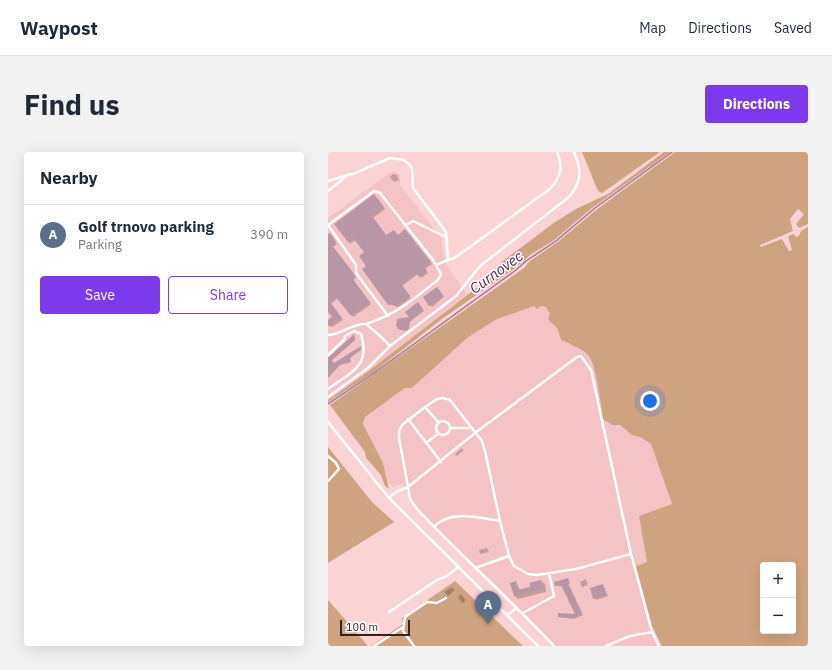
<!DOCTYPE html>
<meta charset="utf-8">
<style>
:root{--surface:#fff;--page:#f2f2f3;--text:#1f2937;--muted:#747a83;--line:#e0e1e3;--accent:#7c3aed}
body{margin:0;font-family:"IBM Plex Sans",sans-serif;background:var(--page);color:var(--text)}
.controls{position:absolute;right:12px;bottom:12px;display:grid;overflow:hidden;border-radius:4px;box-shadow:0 4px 16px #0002}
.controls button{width:36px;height:36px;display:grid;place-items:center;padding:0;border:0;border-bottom:1px solid var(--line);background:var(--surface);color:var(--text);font:20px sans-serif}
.scale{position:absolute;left:12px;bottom:10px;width:70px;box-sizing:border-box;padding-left:4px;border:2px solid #332425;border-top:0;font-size:11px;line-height:14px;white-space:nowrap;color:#332425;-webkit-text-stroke:3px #fff;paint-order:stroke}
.you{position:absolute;left:322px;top:249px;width:14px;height:14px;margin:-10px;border:3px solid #fff;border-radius:50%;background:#1a73e8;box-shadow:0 0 0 6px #1a73e833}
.badge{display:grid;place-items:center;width:26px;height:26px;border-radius:50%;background:var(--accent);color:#fff;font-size:13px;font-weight:700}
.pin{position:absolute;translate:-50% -33px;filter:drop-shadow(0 1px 2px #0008)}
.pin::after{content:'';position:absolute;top:21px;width:14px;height:12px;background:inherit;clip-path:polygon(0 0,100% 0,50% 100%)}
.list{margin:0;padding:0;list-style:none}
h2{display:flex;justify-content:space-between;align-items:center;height:52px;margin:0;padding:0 16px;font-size:17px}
h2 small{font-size:13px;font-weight:400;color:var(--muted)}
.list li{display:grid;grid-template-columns:26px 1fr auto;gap:12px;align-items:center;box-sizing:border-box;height:60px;padding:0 16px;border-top:1px solid var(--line)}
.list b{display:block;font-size:15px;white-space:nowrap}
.list p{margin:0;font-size:13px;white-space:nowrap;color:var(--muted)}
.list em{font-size:13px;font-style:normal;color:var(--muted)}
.actions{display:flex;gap:8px;padding:12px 16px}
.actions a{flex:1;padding:9px 0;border:1px solid var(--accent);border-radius:4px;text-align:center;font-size:14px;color:var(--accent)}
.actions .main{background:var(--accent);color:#fff}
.map{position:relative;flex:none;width:480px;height:494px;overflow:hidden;border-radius:4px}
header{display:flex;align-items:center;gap:24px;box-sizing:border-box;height:56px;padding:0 20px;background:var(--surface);border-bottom:1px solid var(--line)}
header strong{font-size:19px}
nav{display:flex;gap:22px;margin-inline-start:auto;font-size:14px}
.intro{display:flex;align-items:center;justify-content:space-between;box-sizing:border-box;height:96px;padding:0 24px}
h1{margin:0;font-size:28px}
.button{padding:10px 18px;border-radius:4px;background:var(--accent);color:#fff;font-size:14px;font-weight:700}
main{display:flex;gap:24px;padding:0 24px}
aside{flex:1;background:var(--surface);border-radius:4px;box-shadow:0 4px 16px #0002}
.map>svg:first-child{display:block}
</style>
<header>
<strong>Waypost</strong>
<nav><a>Map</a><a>Directions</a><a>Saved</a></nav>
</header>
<div class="intro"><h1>Find us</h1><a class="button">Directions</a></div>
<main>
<aside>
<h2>Nearby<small></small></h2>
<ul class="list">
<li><span class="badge" style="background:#5c6f8a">A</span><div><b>Golf trnovo parking</b><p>Parking</p></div><em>390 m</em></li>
</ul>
<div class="actions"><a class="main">Save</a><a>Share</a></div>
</aside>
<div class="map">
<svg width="480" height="494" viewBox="0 0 480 494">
<rect width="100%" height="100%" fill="#fcd3d5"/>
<path fill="#f5c3c6" d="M67,19L72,23V33L113,86L118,113L139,142L70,197L0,248V66L63,20Z
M206,153L218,155L221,158L226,174L229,176L233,188L246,194L262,204L272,240L275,267L284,273H292L304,283L314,286L323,292L344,352L311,364L319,410L308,414L327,483L334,494H228L199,464L110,377L88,354L74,332L65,335L60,330L55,311L35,272L37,265L77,236H84L139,186L169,167Z"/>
<path fill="#cfa37f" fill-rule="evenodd" d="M254,0H332L274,41L270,39Z
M336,0H342L264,56L225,89L202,103L187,116L114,167L46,220L0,250V248L42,218L160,127L175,109L227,70L248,57L280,42Z
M347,0H480V72L471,76L468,72L476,62L470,57L462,67L465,79L432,93L433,95L454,87L461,99L464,98L460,84L466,82L468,85L471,84L473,79L480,75V494H334L324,474L308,414L319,410L311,364L344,352L323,292L314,286L304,283L292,273H284L275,267C273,254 268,211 260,203C253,196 242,192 233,188L229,176L220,167L222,162L218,155L213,154L209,157L206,154L169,167L139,186L84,236H77L37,265L35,272L55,311L61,337L57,334L53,323L38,306L37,300L2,253L196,116L202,109L231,89L268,58ZM435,413H465V479H435Z
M0,295L44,350L66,370L0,411Z
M127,429L195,494H43L75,472L74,466Z
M0,448L40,494H0Z"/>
<path fill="#0003" d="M65,22L69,23L71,28L66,30L62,25Z
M48,45L57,57L45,66L59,84H70L79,80L104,112L97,117L100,121L93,126L90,122L74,134L83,146L70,155L61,152L40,114L37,101L28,88L22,92L8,72Z
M0,84H4L9,92L5,95L27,123L28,126L25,128L43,152L25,165L10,146L3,152L15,168L4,175L0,173V169L6,166L0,158Z
M111,138L116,145L104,155L96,146Z
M90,152L96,159L82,170L81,177L78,179L72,178L69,169L74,166H83Z
M26,184L27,188L3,209L6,212L33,195V198L22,206L23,210L12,213L0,226V206Z
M134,296L136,298L129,304L127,302Z
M159,396L161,400L152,402L151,398Z
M240,427L242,432H240L255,463L246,467L231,465L248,463L235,434H228Z
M258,427L260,433L254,435L252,430Z
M213,429L217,432L218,440L190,447L187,444L188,430L192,438L203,435Z
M274,433L280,444L268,448L263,437Z
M124,435L127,438L120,444L116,440Z
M132,442L138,448L135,451L130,446Z"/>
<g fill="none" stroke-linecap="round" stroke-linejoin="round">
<path stroke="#9c7995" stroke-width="1.5" d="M0,252L46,221L188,118L198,109L228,89L267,56L344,0"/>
</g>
<path fill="#b996a5" d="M46,42L56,55L44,64L58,83L66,78L70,83L77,77L103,110L96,114L99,119L91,125L88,121L73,132L82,144L67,154L65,152L60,153L34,117L38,114L31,104L36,100L25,86L20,90L6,72Z
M2,81L8,90L4,93L25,121L27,124L24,126L42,150L23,164L8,145L2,150L14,166L0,174V168L4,165L0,160V82Z
M109,135L115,143L101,154L95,145Z
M90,150L95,157L81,169V173L79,177L74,178L70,177L68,173L69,167L81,165L77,160Z
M26,182L27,188L4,208L6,211L33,194V198L22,205L23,210L11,213L0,225V206Z
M240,426L241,430L240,431L254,461L244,466L230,465V461L247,462L233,433L227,434L226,430Z
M213,428L215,437L186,444L182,431L188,429L190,438L202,435L201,431Z
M275,432L279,443L265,447L262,436Z"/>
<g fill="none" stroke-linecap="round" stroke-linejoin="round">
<path stroke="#fff" stroke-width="2.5" d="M0,29L27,21L62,6L76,8L82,13L84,17L85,36L118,80L120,108L108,113
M0,39L16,26
M0,73L46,39L52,41L105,108L113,122L110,128C84,148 69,162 38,172
M0,73L28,113V121L60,164
M78,73L85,69L118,85
M120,108L126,106L142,95L223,36C233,24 235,15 229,0
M0,183C13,183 24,171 38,172L52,184L62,194
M0,203L16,188L17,184L26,179L33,182C43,215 23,220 0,237
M0,245L41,215L62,194L128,144L152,114L241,45C254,29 254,19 246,0
M97,255L110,270
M80,267L113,310
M108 276a7 7 0 1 1 14 0a7 7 0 1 1-14 0Z
M0,270L61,346L210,494
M122,276H143
M98,291L110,282
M0,304L8,311L11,317L0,329
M61,346L66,341L80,335L71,286V279L74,273L97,255L109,247L115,246L122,248L154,289L157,299L172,369L181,404L186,414L200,422L209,423L248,417L303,402
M106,375C121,357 151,366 172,369
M147,416L181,404
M61,460L109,428L119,424L130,415
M195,461L226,444L221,421
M180,463L188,456
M46,494L75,475
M86,494L75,479L77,465L99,450L109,451L118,446
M226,494C182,447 133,404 89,357L82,347L80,335L147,281L249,205L253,204L263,218L303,402L324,480L331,494
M278,494L302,484L324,480"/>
</g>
<g text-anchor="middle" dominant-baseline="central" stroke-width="3" stroke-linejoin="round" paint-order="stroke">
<g font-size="15" font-style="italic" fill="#592457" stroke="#fff">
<text transform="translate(168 120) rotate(-36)">Curnovec</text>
</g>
</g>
</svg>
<div class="controls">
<button>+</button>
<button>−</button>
</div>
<div class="scale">100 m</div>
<div class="you"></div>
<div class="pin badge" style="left:160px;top:472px;background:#5c6f8a">A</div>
</div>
</main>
